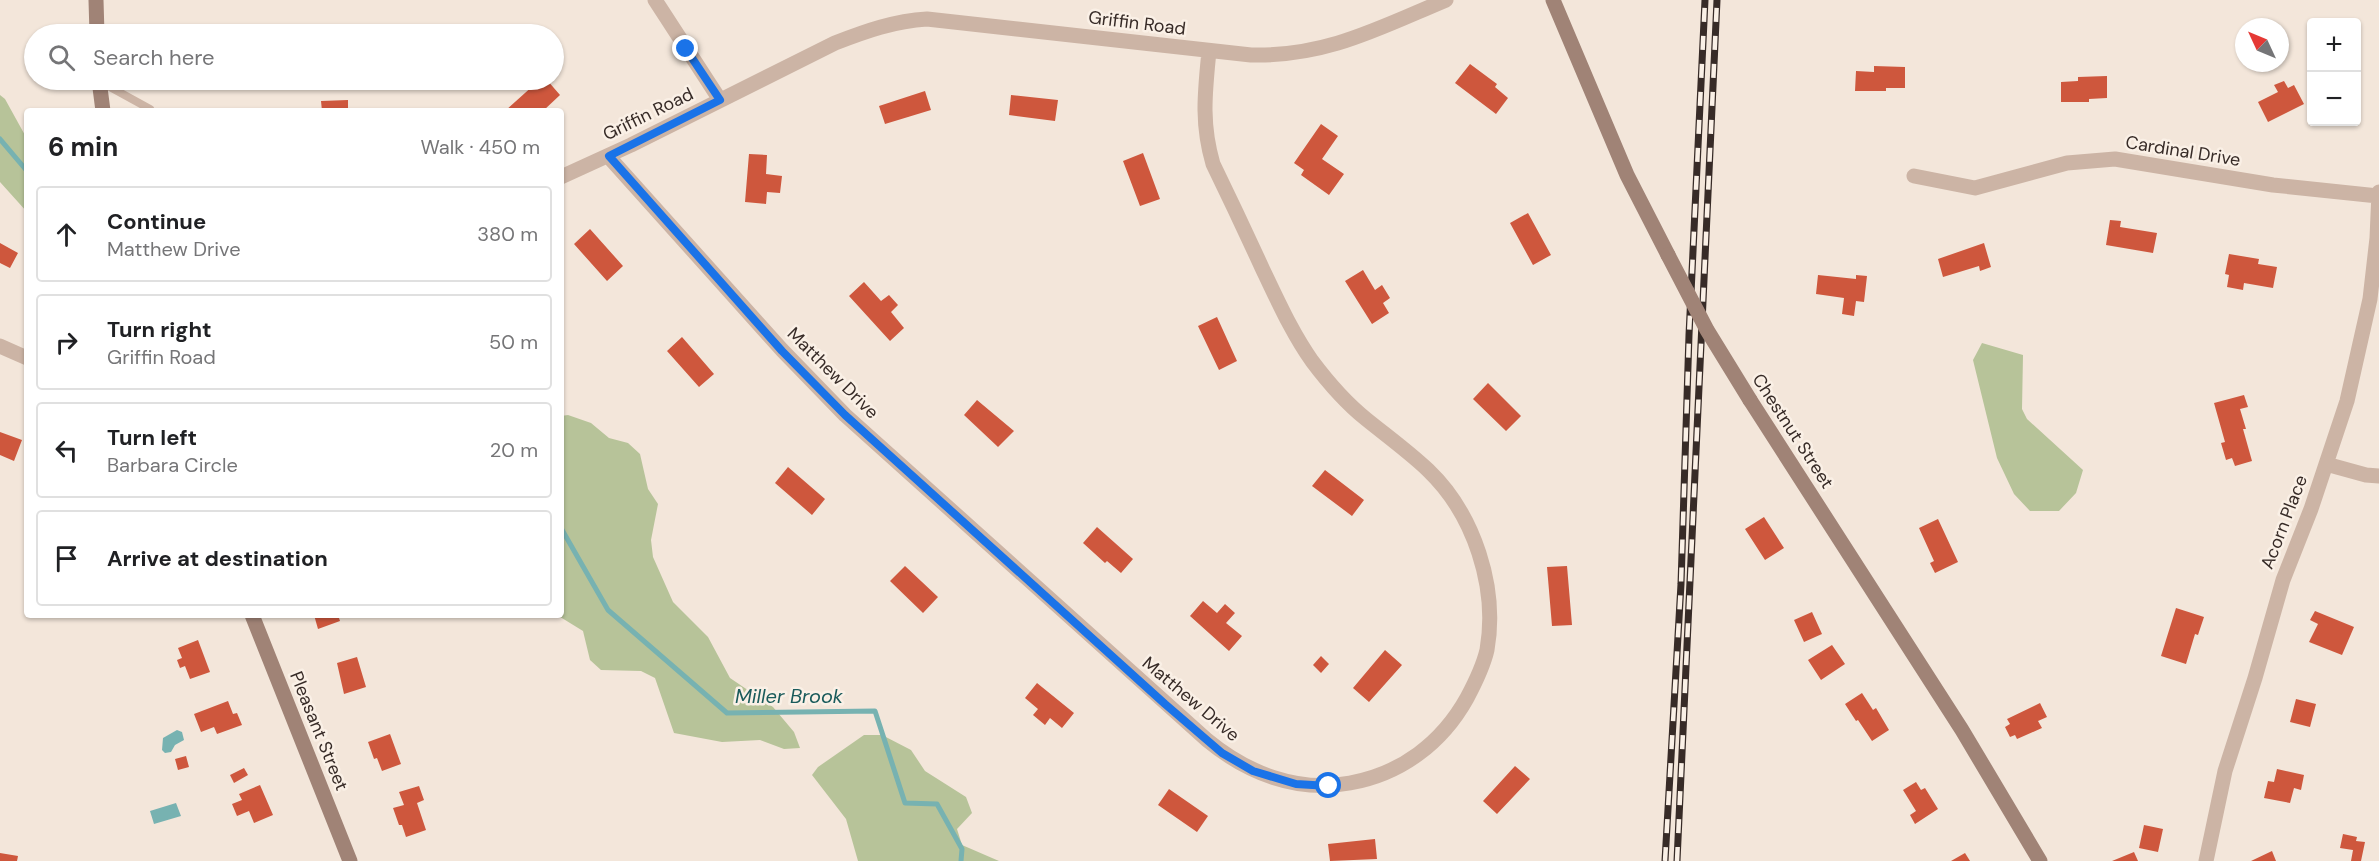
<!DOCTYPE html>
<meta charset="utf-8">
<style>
:root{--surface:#fff;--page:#f2f2f2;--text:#202124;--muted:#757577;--line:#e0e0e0}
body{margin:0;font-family:"DM Sans",sans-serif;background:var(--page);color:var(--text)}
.controls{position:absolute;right:18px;top:18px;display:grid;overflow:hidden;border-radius:6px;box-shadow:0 2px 4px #0004}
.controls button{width:54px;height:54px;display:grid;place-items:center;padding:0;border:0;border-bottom:2px solid var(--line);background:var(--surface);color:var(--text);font:30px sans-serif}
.compass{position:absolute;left:2235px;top:18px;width:54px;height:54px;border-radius:50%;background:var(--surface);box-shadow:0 2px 4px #0004;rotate:314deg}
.stop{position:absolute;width:18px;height:18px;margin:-14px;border:4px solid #1a73e8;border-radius:50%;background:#fff}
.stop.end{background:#1a73e8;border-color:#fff;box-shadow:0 2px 6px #0008}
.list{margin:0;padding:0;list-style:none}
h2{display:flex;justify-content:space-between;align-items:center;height:78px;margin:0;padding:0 24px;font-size:26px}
h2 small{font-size:20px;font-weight:400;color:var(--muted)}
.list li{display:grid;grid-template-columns:39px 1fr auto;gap:18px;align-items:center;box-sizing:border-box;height:96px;margin:0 12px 12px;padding:0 12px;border:2px solid var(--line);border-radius:6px}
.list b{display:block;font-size:22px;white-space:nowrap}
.list p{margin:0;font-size:20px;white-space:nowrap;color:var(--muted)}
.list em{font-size:20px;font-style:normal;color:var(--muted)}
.icon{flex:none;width:33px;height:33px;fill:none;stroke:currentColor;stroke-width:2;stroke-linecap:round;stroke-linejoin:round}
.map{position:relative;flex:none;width:2379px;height:861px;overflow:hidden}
.search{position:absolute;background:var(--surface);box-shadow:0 2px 4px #0004;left:24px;top:24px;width:540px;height:66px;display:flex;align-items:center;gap:15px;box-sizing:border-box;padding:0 21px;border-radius:33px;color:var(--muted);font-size:22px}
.panel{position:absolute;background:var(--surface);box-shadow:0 2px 4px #0004;left:24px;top:108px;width:540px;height:510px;border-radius:6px}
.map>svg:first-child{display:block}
</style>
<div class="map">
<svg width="2379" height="861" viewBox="0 0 2379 861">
<rect width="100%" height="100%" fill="#f3e6da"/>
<path fill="#b7c399" d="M0,95L5,99L26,137L25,156L27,158V212L0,182Z
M1982,343L2023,355L2022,409L2027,419L2083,470L2076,493L2059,511H2030L2014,494L1997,458L1973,360Z
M568,415L591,423L609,438L628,443L640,454L648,489L658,504L651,540L653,557L673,602L708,637L730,678L773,707L794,732L800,748L784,749L760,740L722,742L674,733L655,678L641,671L601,670L590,660L583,631L557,615H561V416Z
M864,735H882L911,750L925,771L966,797L972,813L957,829L962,845L999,861H858L846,819L812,775L818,767Z"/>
<path fill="#77b2b1" d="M177,730L182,732L184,740L175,745L171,752L165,753L162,750L163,738Z
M176,803L181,816L154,824L150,811Z"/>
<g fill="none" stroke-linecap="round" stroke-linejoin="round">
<path stroke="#77b2b1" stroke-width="5" d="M0,139L27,171
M561,528L608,610L727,713L875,711L905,803L937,804L962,849L961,861"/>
</g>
<path fill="#ce573d" d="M277,27L294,34H273Z
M1470,64L1497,84L1495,87L1508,98L1496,114L1455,83Z
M1874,66L1905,67V88H1886V91H1855L1856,71L1874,72Z
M2107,76V98L2089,99V102H2061V82L2078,81V77Z
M531,80H547L560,95L543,111H505L535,84Z
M2284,81L2288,88L2294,85L2304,104L2268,122L2258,102L2278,92L2274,85Z
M925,91L931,110L885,124L879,106Z
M1011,95L1058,100L1055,121L1009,115Z
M348,100V111H322L321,101Z
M1321,124L1338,136L1322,159L1344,174L1329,195L1301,175L1304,170L1294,163Z
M1143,153L1160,199L1140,206L1123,161Z
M749,154L767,155L766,174L782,176L780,193L767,192L766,204L745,202Z
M1528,213L1551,255L1533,265L1510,223Z
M2110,220L2121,221L2120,227L2157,233L2153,253L2106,245Z
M590,229L623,266L607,281L574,244Z
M0,243L18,253L10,268L0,263Z
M1984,243L1991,267L1980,271L1979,266L1943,277L1938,259Z
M2229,254L2259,259L2258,264L2277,267L2273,288L2244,283L2243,290L2227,287L2229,275L2225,274Z
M1363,270L1375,290L1382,285L1390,298L1383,303L1389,313L1372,324L1345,281Z
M1818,275L1856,279V275L1867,276L1864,302L1856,301L1854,316L1842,314L1844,298L1816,294Z
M864,282L881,301L889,295L898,305L891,312L904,328L890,341L849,296Z
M1217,317L1237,361L1219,370L1198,326Z
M682,337L714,374L699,387L667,351Z
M1488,383L1521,416L1506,431L1473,399Z
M2244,395L2248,407L2240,409L2246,429H2243L2252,461L2235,466L2232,458L2226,460L2221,443L2225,442L2214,403Z
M977,400L1014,431L998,447L964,415Z
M0,432L22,440L14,461L0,455Z
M788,467L825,499L812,515L775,483Z
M1325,470L1364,500L1352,516L1312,486Z
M1764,517L1784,548L1765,560L1745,529Z
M1938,519L1958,562L1935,573L1930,563L1934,561L1919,528Z
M1097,527L1133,559L1121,573L1107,561L1105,563L1083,543Z
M905,566L938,597L923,613L890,581Z
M1567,566L1572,625L1552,626L1547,567Z
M1203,601L1217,613L1225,604L1235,613L1226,623L1242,636L1229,651L1190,616Z
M2176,608L2204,617L2198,635L2195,634L2186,664L2161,656Z
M2315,611L2354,627L2342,655L2309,642L2318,624L2310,620Z
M1812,612L1822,634L1804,642L1794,620Z
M314,615H338L340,621L318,629Z
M198,640L210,672L190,679L185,666L180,668L177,660L182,658L178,648Z
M1832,645L1845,664L1821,680L1808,660Z
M1385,650L1402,665L1369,702L1353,688Z
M1321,656L1329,664L1321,673L1313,665Z
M357,657L366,687L344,694L337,663Z
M1037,683L1074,713L1062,728L1050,718L1045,725L1033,715L1038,709L1025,698Z
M1862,693L1873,710L1876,708L1889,730L1872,741L1858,720L1856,721L1845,704Z
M2296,699L2316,704L2310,727L2290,722Z
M228,701L233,714L237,713L242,725L217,734L214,727L201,732L194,714Z
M2040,703L2047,717L2038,721L2042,728L2017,739L2015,735L2010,737L2005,727L2010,724L2007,719Z
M390,734L401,764L382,771L377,758L374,759L368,742Z
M186,756L189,767L178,770L175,759Z
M1515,766L1530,779L1497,814L1483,801Z
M244,768L248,775L234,783L230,775Z
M2277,769L2304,775L2301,790L2294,788L2290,803L2264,798L2268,781L2274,782Z
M1916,782L1921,790L1925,788L1938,809L1915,824L1910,815L1916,811L1903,790Z
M260,785L273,815L254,823L249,811L237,816L232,804L242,800L239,794Z
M419,786L424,800L417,803L426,830L406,837L402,825H399L393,808L404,805L399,792Z
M1169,789L1208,816L1197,832L1158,805Z
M2144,825L2163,829L2158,852L2139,848Z
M2343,834L2357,837L2356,841L2365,842L2361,861H2351L2353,850L2340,848Z
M1375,839L1377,859L1330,861L1328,844Z
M2272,851L2276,861H2251Z
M2134,852L2138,861H2112Z
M0,853L18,856L17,861H0Z
M1965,853L1970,861H1951Z"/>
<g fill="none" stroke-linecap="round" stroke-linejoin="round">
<path stroke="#ccb4a5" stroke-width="8" d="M99,81L150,109L148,111"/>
<path stroke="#ccb4a5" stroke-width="15" d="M655,0L720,100
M608,156L782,350L845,415L1207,740C1247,773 1297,793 1350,783C1401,774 1442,743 1467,698C1475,683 1483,667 1487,650C1498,587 1474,514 1428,470C1409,452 1387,436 1366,419C1346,403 1327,381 1312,361C1292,333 1278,301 1263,270C1247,235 1230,199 1213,164C1201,123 1205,92 1209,51
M1914,176L1975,188L2067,163L2115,159L2273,185L2378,196
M561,177L631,145L835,43C866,31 894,21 927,19L1251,55C1326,57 1379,28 1446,0
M0,346L27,358
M2326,464L2366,475L2379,476
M2206,861L2225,771L2255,678L2283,580L2311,509L2347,401L2370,299L2377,238L2379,192"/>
<path stroke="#a08376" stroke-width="15" d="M96,0L97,34
M1553,0L1627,175L1668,255
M99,80L103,111
M1750,400L1962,730L2040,861
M252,615L350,861"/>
<g stroke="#372b27" stroke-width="7">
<path id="rail" d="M1665,861L1681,584L1689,335L1705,0
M1677,861L1717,0"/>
</g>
<use href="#rail" stroke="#faf0e6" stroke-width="4.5" stroke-dasharray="14" stroke-linecap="butt"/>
<path stroke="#a08376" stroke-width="15" d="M1668,255L1707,330L1750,400"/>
</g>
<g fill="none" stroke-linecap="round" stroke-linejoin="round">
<path stroke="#1a73e8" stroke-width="8" d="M686,49L720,100L609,156L782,351L845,415L1165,704L1222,753L1253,771L1296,784L1329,786"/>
</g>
<g text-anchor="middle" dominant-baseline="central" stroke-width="5" stroke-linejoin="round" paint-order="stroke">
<g font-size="18" fill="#372b27" stroke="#faf0e6">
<text transform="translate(1137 23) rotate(7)">Griffin Road</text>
<text transform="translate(648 114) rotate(-26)">Griffin Road</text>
<text transform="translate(2183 151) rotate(9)">Cardinal Drive</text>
<text transform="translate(833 373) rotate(45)">Matthew Drive</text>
<text transform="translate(1793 431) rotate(57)">Chestnut Street</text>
<text transform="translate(2284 522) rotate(-69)">Acorn Place</text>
<text transform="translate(1191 699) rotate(40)">Matthew Drive</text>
<text transform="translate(319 731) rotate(68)">Pleasant Street</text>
</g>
<g font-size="20" font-style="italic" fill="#1a5b5b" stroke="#faf0e6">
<text x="789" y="696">Miller Brook</text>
</g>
</g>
</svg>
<div class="controls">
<button>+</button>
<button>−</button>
</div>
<svg class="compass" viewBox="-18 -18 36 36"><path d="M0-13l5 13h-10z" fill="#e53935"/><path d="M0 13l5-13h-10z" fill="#757577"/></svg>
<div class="stop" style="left:1329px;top:786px"></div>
<div class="stop end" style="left:686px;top:49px"></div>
<div class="search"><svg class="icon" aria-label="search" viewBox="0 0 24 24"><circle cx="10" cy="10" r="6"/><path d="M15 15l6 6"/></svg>Search here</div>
<section class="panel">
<h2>6 min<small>Walk · 450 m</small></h2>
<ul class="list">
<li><svg class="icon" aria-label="ahead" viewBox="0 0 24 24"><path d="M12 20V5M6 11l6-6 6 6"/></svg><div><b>Continue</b><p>Matthew Drive</p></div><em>380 m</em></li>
<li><svg class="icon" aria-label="right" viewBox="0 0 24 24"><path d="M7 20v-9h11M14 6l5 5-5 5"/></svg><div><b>Turn right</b><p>Griffin Road</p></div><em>50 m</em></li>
<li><svg class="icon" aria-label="left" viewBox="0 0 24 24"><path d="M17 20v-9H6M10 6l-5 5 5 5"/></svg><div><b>Turn left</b><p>Barbara Circle</p></div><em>20 m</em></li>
<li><svg class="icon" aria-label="arrive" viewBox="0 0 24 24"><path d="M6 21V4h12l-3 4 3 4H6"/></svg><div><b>Arrive at destination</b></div></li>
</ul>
</section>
</div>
